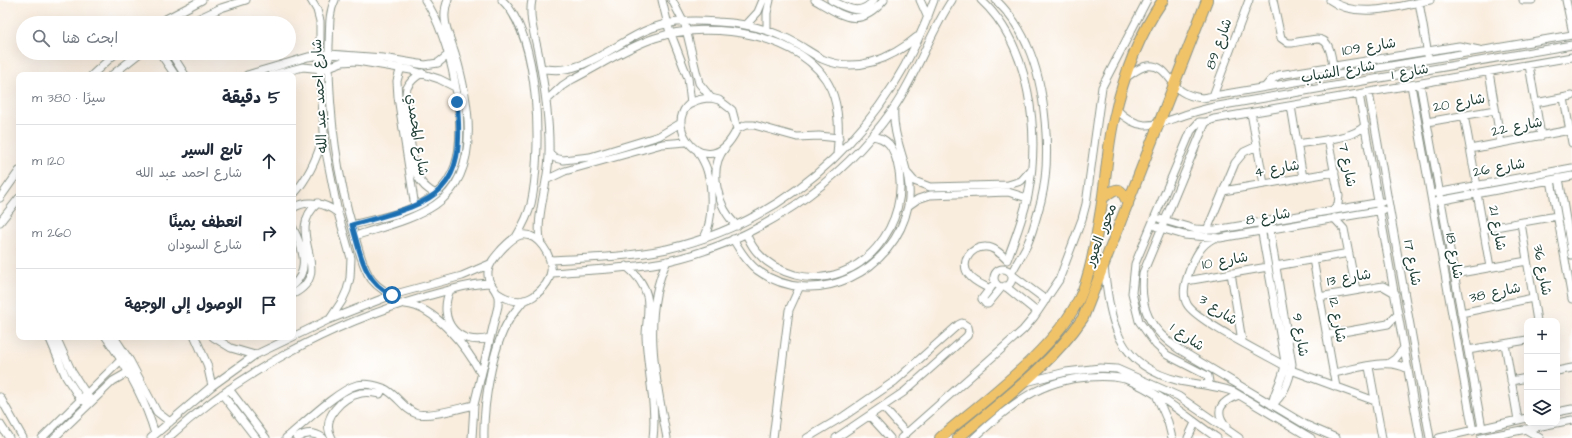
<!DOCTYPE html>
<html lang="ar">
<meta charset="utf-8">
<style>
:root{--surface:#fff;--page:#f2f2f3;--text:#1f2937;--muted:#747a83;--line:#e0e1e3}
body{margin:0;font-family:"Architects Daughter","Playpen Sans Arabic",sans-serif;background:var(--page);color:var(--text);direction:rtl}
.controls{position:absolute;right:12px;bottom:12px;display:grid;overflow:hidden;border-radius:8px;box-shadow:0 4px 16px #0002}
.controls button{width:36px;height:36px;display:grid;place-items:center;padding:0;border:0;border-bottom:1px solid var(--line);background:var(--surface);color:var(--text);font:20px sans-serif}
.stop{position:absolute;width:12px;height:12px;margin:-9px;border:3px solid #1f6fb2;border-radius:50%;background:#fff}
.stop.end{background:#1f6fb2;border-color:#fff;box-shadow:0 1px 4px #0008}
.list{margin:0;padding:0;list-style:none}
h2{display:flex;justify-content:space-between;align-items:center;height:52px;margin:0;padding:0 16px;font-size:17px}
h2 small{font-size:13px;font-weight:400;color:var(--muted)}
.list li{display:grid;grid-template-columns:26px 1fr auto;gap:12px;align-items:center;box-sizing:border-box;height:72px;padding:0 16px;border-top:1px solid var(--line)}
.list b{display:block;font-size:15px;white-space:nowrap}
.list p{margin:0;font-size:13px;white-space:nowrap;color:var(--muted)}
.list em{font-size:13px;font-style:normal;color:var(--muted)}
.icon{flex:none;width:22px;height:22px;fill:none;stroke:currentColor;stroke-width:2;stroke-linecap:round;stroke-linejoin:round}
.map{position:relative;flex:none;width:1572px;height:438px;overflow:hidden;direction:ltr}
.search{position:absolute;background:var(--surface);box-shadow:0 4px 16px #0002;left:16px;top:16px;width:280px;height:44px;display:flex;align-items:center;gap:10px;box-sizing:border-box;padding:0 14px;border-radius:22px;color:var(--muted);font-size:15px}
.panel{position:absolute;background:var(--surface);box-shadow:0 4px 16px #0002;left:16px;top:72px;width:280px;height:268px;border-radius:8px;direction:rtl}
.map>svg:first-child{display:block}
</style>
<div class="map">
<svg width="1572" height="438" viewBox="0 0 1572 438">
<rect width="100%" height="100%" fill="#fff"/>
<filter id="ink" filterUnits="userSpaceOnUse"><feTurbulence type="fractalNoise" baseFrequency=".025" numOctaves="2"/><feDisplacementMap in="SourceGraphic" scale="8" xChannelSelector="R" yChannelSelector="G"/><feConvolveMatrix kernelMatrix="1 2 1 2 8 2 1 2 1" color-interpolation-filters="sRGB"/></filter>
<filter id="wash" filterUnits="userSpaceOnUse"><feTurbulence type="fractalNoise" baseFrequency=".012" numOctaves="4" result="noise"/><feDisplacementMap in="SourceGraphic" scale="16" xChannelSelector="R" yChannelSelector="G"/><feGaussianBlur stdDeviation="0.9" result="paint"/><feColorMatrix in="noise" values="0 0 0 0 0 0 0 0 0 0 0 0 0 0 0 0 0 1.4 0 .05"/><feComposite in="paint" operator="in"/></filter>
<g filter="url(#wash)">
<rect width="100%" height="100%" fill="#f9edde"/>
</g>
<g filter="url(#ink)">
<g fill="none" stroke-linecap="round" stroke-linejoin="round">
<g stroke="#8c9589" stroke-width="9">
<path id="minor" d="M311,0L317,10L320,21V69L325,147L338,213L351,258L350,278L347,290L342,301L330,319
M335,0C328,14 330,30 329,45C328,108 336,172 354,233C358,247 361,261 368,274C373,284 382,290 392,295
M502,0C541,37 542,154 531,204C528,216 522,227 516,237
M532,0C528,18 536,39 539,57C545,89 550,121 549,154C549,182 534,220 541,244
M662,0L669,29L688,78L691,104
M672,0L685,25L699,83L711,98L719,100L732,110L737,129C704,198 645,100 711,98
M815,0C843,16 859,30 884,0
M831,0C846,8 861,17 874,0
M920,0L928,18
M981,0C1031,46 1040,133 1028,196C1023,218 1015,239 1007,260C1001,254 994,247 986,247C971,246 959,263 969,275C974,282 983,285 990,289
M996,0C1009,13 1020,28 1027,45C1046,87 1052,157 1041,201C1037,215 1033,232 1027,245C1022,255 1016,264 1011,274L1046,300
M1273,0L1281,38L1288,43H1292C1322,38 1328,32 1333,66
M1330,0C1357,20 1399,6 1430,0
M1523,0H1532
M1566,0L1572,29
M1419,2L1428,55
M158,23L202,0
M189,23L221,8L246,0
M746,25L758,12L763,0
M767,30V13L770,0
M160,53L175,75
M171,53L185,75
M1529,65L1541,136
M401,67L397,81L398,97L415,207
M541,68C584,78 614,42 652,28C675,20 694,20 718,22C742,23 766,28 788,39C800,45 811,53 822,59C856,74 891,59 917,37
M1489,72L1501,143
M422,73C415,77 410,81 407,88C403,100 413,164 418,177C422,185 428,190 436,194
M92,75L116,53
M112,75L140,53
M247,75L308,57L329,54L383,58L425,65L438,63L448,55
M272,75L303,67L323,69L342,62L357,61L411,70L439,79L455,87
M1125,78C1132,74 1139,67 1147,66C1166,64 1169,82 1181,91C1187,95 1194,97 1202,98L1572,35
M1420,84L1482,428
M1411,85L1473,431
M1265,87L1271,80L1279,75L1459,46L1479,50
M1369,93L1430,438
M1359,94L1420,438
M1213,96L1249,0
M1564,98L1572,143
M546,101L562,86L571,80C597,67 627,47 655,38C708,20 805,32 831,89C840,110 839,133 837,155
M1535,103L1572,96
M1291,106L1303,178
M1116,109C1139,132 1152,126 1179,117C1192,112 1205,109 1218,106L1572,45
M1251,113L1264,184
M1464,115L1477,186
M1427,122L1495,110
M737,129L746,125H754L797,137L819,136L839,138
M1328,139L1339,196L1338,204L1333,210
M1297,144C1315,141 1355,139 1365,125
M725,148C707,169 718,208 737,226
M1470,149L1570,130
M697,150C701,157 705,163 707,170C713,188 713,221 704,238
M549,153L555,158L563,160L590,157L659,136L681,123
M908,174L914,181L930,187L1008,185L1021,181L1031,170
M1559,178L1572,255
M548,179L565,171L662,144L686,142
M1551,180L1572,299
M1223,191L1335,172
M1436,193L1572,168
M1477,193L1490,267
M293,195C308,178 317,159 323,137
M0,198L19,171
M1438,201L1572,176
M908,206L918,199L930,195L1008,192L1027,198
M293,208C308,199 325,203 338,213
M1334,218L1344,229L1356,290
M1160,219L1195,229L1215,230L1382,202
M0,222L19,198
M1521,223L1537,321
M352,225C379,218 414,213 436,194C444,187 451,177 455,166C469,125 450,35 425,0
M1269,225L1292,364C1290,380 1285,394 1272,405
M1157,227L1184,235L1220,238L1383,210
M293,228C302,246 311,270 293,285
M1261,228L1285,362C1285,378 1274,389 1272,405
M1484,229L1557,216
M1207,230L1235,163L1244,152L1257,146
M746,234C749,240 752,247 757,252C767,264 781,271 795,275C860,291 914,223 897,162C893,147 888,138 872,136
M355,236C381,227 411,221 435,205C483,173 469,100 455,53C449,35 440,18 448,0
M1214,238C1200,245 1196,256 1190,269C1186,280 1181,293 1187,304C1195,320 1266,355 1285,366
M733,239C740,251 747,262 757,270C815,312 895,271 908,206C915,171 891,143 894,108
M1313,259L1336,387
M550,260C589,258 629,257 667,249C796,219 891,123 934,0
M626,266C636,274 644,283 647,296C650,309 646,323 646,336C647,367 657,409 653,438
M1276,266L1349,253
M1104,267C1111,323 1116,366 1180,381C1198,385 1217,385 1234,392L1311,438
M994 278a9 9 0 1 1 18 0a9 9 0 1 1-18 0Z
M551,273C587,270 633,269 668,261C758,241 840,184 893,109C917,75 929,34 952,0
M1231,273L1242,341
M1454,274L1527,261
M1186,281L1268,267
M992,286L982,299L986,304H988L1002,287
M1005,286L1037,312
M450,290C437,320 457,347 490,338
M293,294C337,272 282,233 318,203
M1319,297L1383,286L1395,293
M405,304C435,306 468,349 481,374
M1461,313L1533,298
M1326,335L1388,324L1398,313
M49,337L66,377L81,400L84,401
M56,337L72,372L89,398
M106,337C127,367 145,399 155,434
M114,337L130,361L157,412L170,422
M195,337L207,364L212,386
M213,337L231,348L255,355
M1505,344L1518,420
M1468,350L1527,340
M1389,363L1395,359L1404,348
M1369,367L1382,438
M1291,370L1375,401
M1557,371L1572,368
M1333,373C1356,369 1387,357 1408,369
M1511,381L1527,378
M1026,382L1066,372L1100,368L1117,369L1178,396L1239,438
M1205,385L1209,382L1208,376L1167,355L1156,345L1139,321L1132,293L1135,264L1191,131L1199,122H1206
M229,389L266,438
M222,394L256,438
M0,397L23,438
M1157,397L1168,422L1172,438
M883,407L906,433
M1557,412L1572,409
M870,416L890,438
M0,424L9,438
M1226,426C1213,410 1222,401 1239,395
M1525,429L1540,438
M42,438L126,355
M54,438L113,381L134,369
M151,438L212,386L255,355L328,320L392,295L462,276L490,264
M168,438C240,372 330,324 424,297C446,291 467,284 489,283
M286,438C302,425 338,390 357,385C365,383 375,385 383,388C397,394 405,411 417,414C430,417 460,408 474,405
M297,438C306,432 314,432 323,438
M332,438C320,418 342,397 361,393C367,392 374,393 380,394L383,388
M472,438L474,405L498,306C498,302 499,297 497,294C494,286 487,283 488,272C489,263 496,256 502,249C507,244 513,237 521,235C538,232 553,257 551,271C550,281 542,290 534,296C522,304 509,301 497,293
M484,438C483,406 492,347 509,320C513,313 519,307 524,300
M667,438C656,382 641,315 667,261
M773,438L789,310L800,286
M807,438L844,416L895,381L958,325L962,323L968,327L969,332L967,336L904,392L836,438
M901,438L1023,330L1034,317L1059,280L1082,219L1086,204L1102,87L1147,0
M974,438C1010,406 1038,380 1089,377C1101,376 1113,376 1125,379C1158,391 1188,418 1217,438
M1188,438L1195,423
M1336,438L1306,425L1180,350C1150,330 1139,309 1143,273L1204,126L1206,122L1214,119L1572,57
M1439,438L1527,418
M1481,438L1572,420"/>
</g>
<g stroke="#8c9589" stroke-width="12">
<path id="highway" d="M1103,198C1118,186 1120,186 1128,204
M940,438C984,400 1055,350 1080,297C1092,270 1096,238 1101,209C1106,180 1107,149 1114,119C1123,77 1138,36 1163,0
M958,438C1002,401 1051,365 1083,318L1207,0"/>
</g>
<use href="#minor" stroke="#fff" stroke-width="7"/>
<use href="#highway" stroke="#f1c369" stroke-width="10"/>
</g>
</g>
<g fill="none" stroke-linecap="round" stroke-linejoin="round" filter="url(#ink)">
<path stroke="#1f6fb2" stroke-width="5" d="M392,295C364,283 360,252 352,225C433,202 467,198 457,102"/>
</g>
<g text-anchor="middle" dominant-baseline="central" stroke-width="4" stroke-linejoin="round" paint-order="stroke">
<g font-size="14" fill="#1f3d34" stroke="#fff">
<text transform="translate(1219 44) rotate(-70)">شارع 89</text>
<text transform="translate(1369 47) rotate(-9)">شارع 109</text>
<text transform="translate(1338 72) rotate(-10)">شارع الشباب</text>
<text transform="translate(1410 72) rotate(-10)">شارع 1</text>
<text transform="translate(320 96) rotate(-93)">شارع احمد عبد الله</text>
<text transform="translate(1459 103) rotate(-10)">شارع 20</text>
<text transform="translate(1517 127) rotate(-11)">شارع 22</text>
<text transform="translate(417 135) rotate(81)">شارع المحمدي</text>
<text transform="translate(1347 165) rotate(79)">شارع 7</text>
<text transform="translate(1499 168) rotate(-10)">شارع 26</text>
<text transform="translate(1277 169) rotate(-10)">شارع 4</text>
<text transform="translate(1268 217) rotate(-10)">شارع 8</text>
<text transform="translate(1497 228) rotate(80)">شارع 21</text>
<text transform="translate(1101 235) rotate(-69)">محور العبور</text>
<text transform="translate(1454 256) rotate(80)">شارع 18</text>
<text transform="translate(1225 261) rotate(-10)">شارع 10</text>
<text transform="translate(1412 263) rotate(80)">شارع 17</text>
<text transform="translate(1542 270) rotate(80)">شارع 36</text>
<text transform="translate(1349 278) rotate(-10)">شارع 13</text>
<text transform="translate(1495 293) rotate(-12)">شارع 38</text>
<text transform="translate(1218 310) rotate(34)">شارع 3</text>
<text transform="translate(1337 320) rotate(80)">شارع 12</text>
<text transform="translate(1300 335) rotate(81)">شارع 9</text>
<text transform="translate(1187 337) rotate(35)">شارع 1</text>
</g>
</g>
</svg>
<div class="controls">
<button>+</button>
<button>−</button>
<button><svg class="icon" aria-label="layers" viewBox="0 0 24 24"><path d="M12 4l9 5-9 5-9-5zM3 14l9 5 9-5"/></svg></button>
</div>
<div class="stop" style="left:392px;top:295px"></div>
<div class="stop end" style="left:457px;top:102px"></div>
<div class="search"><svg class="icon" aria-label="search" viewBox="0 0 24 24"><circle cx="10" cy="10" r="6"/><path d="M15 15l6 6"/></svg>ابحث هنا</div>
<section class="panel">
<h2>5 دقيقة<small>سيرًا · 380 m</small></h2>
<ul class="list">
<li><svg class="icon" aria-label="ahead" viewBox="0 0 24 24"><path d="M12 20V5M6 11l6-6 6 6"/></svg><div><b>تابع السير</b><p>شارع احمد عبد الله</p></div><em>120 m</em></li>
<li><svg class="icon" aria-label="right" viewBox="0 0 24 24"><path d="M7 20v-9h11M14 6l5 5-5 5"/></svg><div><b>انعطف يمينًا</b><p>شارع السودان</p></div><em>260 m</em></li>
<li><svg class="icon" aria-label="arrive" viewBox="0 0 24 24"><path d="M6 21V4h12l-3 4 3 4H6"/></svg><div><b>الوصول إلى الوجهة</b></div></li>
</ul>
</section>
</div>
